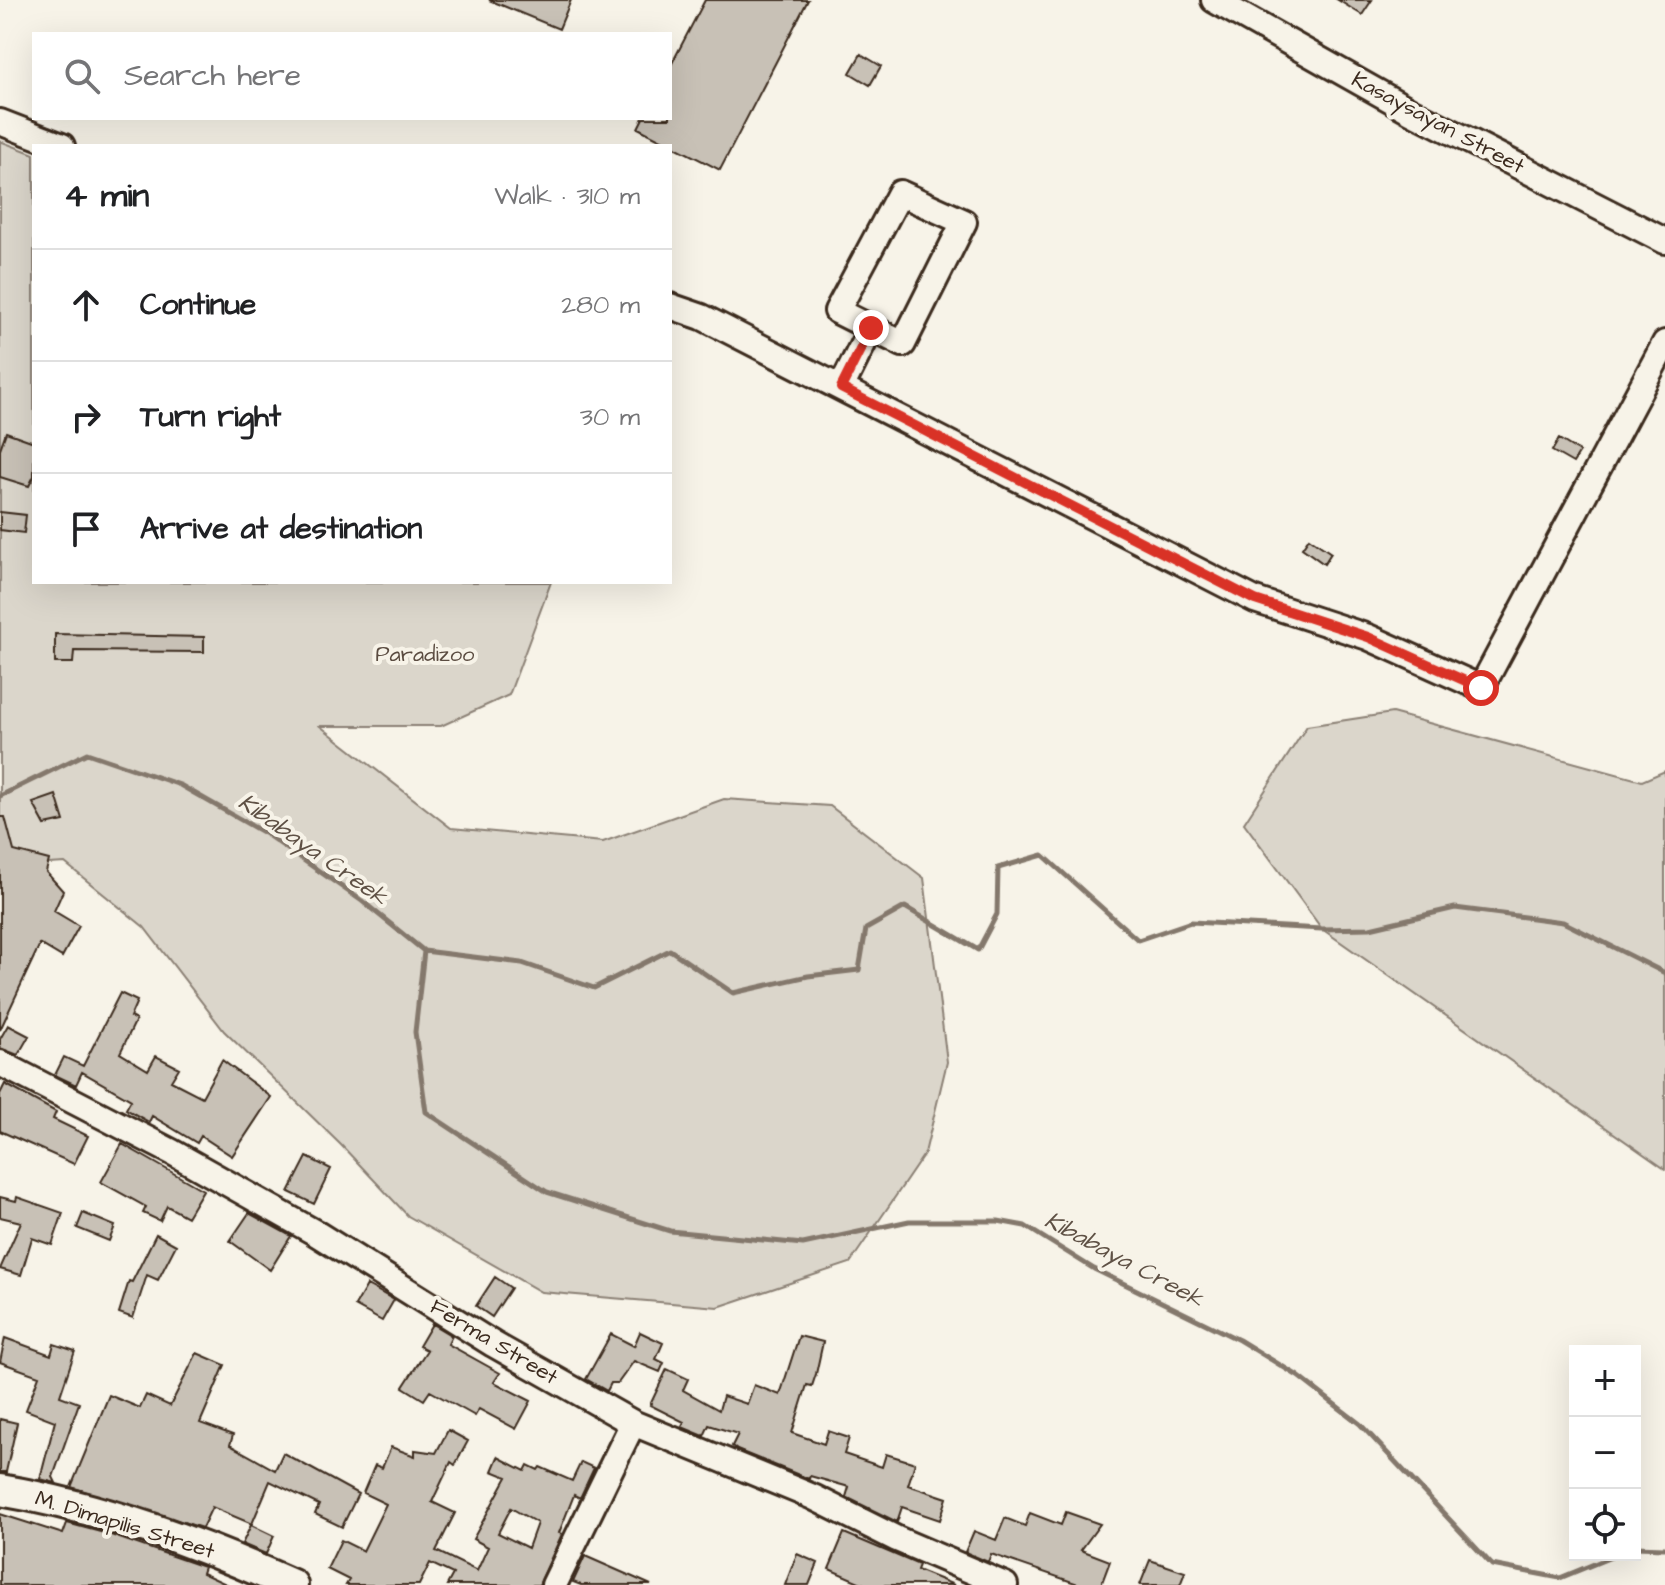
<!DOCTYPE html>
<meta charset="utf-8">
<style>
:root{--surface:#fff;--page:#f6f6f6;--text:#202124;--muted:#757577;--line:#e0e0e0}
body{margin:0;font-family:"Architects Daughter",sans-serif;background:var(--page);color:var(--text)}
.controls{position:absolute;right:24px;bottom:24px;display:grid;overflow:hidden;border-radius:0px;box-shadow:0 8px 32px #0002}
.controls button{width:72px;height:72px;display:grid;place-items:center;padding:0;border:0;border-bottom:2px solid var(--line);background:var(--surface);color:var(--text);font:40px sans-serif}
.stop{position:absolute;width:24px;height:24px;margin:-18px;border:6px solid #d93025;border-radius:50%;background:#fff}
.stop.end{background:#d93025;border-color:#fff;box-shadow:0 2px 8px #0008}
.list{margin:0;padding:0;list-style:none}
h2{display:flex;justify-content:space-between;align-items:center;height:104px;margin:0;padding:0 32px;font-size:34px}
h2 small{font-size:26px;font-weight:400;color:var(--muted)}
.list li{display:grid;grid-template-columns:52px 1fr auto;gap:24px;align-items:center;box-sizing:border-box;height:112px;padding:0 32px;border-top:2px solid var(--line)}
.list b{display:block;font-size:30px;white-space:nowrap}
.list em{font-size:26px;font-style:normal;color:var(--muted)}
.icon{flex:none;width:44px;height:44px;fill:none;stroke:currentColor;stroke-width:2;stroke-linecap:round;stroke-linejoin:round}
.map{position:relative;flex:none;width:1665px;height:1585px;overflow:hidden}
.search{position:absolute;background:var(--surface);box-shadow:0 8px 32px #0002;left:32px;top:32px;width:640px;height:88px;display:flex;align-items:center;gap:20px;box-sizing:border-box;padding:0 28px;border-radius:0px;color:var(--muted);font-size:30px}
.panel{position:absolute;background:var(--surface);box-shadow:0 8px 32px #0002;left:32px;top:144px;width:640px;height:440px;border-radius:0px}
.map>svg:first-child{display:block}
</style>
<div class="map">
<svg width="1665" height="1585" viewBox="0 0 1665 1585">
<rect width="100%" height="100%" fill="#f7f3e8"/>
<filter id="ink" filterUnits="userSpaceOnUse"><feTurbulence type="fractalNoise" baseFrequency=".0125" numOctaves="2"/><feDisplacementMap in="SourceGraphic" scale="16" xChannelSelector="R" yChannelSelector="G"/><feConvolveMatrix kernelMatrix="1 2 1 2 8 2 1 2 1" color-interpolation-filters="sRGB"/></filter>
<g filter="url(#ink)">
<path fill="#dbd6cb" stroke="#8b8074" stroke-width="2" d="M0,141L34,154V582H551L509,695L441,726H320L451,828L603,842L724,799L830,806L924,878L947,1062L925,1153L850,1263L718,1307L541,1292L408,1216L341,1145L224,1031L144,927L65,863L0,867Z
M1392,713L1642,781L1665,771V1169L1322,929L1244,823L1307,726Z"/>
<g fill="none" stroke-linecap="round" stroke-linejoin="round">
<path stroke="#84786c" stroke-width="5" d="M0,796L87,753L180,785L266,834L362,901L424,951L522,963L594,988L670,950L733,993L808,976L859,970L866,929L905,907L978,950L997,914L998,868L1043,855L1138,940L1191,922L1322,929L1370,928L1455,908L1563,922L1665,973
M424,951L415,1032L426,1112L547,1192L670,1231L803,1244L909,1221H998L1025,1226L1094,1269L1239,1340L1298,1376L1360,1424L1492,1565L1560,1578L1616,1555
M1635,1547L1665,1548"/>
</g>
<path fill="#c8c1b6" stroke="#3b2a1e" stroke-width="2" fill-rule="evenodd" d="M489,0H571L559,29Z
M705,0H808L720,170L638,128L643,118H670V67Z
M1338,0H1372L1362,15Z
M861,54L881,66L870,85L850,73Z
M6,432L34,442V476L29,486L0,477V449Z
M1559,439L1580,452L1573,463L1552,451Z
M0,512L26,515L24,533L0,530Z
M1309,538L1331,553L1324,564L1302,548Z
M55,634L204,637V652L74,651L73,663H55Z
M56,795L64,821L45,825L33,803Z
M0,817H5L14,851L49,860L46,872L63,891L54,911L79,926L62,957L40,944L0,1030Z
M120,993L137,1001L130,1017L136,1020L120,1053L148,1070L156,1056L179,1068L171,1081L202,1097L222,1060L271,1097L232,1156L201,1136L197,1143L152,1116L149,1122L126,1109L131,1100L82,1072L76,1085L55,1075L64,1057L83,1066Z
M8,1025L29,1036L18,1055L0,1048V1039Z
M5,1084L56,1112L53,1119L88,1136L74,1164L0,1131V1094Z
M122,1144L203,1190L187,1217L167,1206L160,1221L143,1213L146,1207L101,1182Z
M307,1157L331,1169L314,1204L289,1192Z
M0,1197L16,1201L17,1197L63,1213L52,1245L32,1238L21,1275L0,1269L21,1222L0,1217Z
M83,1213L115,1226L109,1241L77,1228Z
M249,1213L291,1236L270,1270L230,1241Z
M156,1234L176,1245L158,1280L147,1275L133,1318L119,1313L129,1281L132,1282Z
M495,1277L511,1288L492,1317L476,1306Z
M367,1285L394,1300L382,1321L355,1306Z
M432,1324L452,1336L448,1344L500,1373L494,1382L531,1401L516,1429L479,1409L475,1416L430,1391L424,1400L403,1387L427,1350L419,1346Z
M640,1332L663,1343L656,1359L664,1363L660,1372L634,1361L618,1383H611L607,1391L586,1379L611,1334L634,1346Z
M799,1336L823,1342L816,1374L812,1386L807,1385L792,1433L824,1444L828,1431L849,1438L844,1454L882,1467L886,1454L915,1463L908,1485L947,1498L940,1520L902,1507L897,1522L846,1497L849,1487L810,1476L809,1479L737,1450L732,1446L738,1434L709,1425L704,1436L682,1427L684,1422L650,1405L667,1369L688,1379L683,1390L719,1410L723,1396L747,1404L754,1385L780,1395Z
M5,1338L51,1355L54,1344L75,1351L60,1396L79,1403L53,1477L56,1483L40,1479L55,1421L26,1410L39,1376L0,1362Z
M197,1353L225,1365L200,1423L233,1435L230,1445L275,1470L283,1453L358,1494L342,1527L315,1514L319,1505L270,1481L252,1524L212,1507L202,1528L71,1487L109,1395L140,1408L146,1395L170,1406Z
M0,1419L17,1423L6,1472H0Z
M448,1430L468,1441L455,1465L451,1462L432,1502L455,1513L436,1551L477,1571L488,1547L473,1539L507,1477L492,1471L498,1457L525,1471L528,1465L538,1470L540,1467L572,1481L581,1462L594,1468L580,1498L574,1495L559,1533L562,1534L539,1585H447L453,1574L430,1563L419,1585H346L349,1580L327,1569L341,1540L363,1551L386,1504L363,1493L375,1465L382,1468L391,1447L415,1456V1450L436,1453ZM511,1508L537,1523L528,1548L498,1533Z
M1066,1512L1100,1524L1081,1550L1110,1561L1101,1585H1081L991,1554L988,1562L965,1552L974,1531L996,1540L1005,1518L1025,1526L1030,1513L1061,1525Z
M0,1514L63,1534L67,1523L108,1534L204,1567L202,1573L228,1585H0Z
M251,1525L274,1536L266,1554L242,1544Z
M844,1533L919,1565L917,1570L954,1585H866L829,1569Z
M797,1554L818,1563L809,1585H785Z
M585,1556L651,1585H581L573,1582Z
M1150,1560L1185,1572L1180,1585H1140Z"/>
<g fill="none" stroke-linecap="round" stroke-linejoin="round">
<g stroke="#3b2a1e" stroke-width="30">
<path id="minor" d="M1214,0L1411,111L1665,241
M0,122L62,146
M900,193L964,222L903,344L837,311Z
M670,306L702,317L1255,600L1368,637L1481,688L1665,343
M841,388L871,328
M0,1063L172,1152L314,1232L493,1344L633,1423L813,1497L897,1539L1005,1585
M554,1585L633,1423"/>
</g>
<g stroke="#3b2a1e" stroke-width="36">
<path id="major" d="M0,1490C102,1507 199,1543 292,1585"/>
</g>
<use href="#minor" stroke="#f7f3e8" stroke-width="24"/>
<use href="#major" stroke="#f7f3e8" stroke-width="30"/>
</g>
</g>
<g fill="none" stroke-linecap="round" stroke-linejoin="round" filter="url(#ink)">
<path stroke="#d93025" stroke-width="10" d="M871,328L841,388L1255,600L1368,637L1481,688"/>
</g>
<g text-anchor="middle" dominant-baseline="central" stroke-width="8" stroke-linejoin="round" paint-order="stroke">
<g font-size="22" fill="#3b2a1e" stroke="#f7f3e8">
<text transform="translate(1438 123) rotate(28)">Kasaysayan Street</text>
<text transform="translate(494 1342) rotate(31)">Ferma Street</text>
<text transform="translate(125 1525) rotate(17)">M. Dimapilis Street</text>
</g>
<g font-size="22" fill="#5b4c41" stroke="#f7f3e8">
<text x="425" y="654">Paradizoo</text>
</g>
<g font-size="24" font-style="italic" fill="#5f5145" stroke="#f7f3e8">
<text transform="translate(313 850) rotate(35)">Kibabaya Creek</text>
<text transform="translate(1124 1260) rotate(28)">Kibabaya Creek</text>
</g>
</g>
</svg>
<div class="controls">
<button>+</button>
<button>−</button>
<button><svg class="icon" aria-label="locate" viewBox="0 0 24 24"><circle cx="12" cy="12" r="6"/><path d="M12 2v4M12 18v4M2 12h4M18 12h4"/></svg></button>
</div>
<div class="stop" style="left:1481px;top:688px"></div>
<div class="stop end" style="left:871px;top:328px"></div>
<div class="search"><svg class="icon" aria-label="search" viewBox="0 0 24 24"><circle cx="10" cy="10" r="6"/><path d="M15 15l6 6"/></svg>Search here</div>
<section class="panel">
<h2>4 min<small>Walk · 310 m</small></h2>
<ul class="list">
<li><svg class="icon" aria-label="ahead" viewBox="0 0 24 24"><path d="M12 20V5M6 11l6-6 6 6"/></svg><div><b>Continue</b></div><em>280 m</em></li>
<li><svg class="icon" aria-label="right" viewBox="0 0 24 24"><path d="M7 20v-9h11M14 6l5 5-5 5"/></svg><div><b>Turn right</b></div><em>30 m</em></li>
<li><svg class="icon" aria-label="arrive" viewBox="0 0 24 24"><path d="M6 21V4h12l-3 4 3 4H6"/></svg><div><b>Arrive at destination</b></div></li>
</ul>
</section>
</div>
